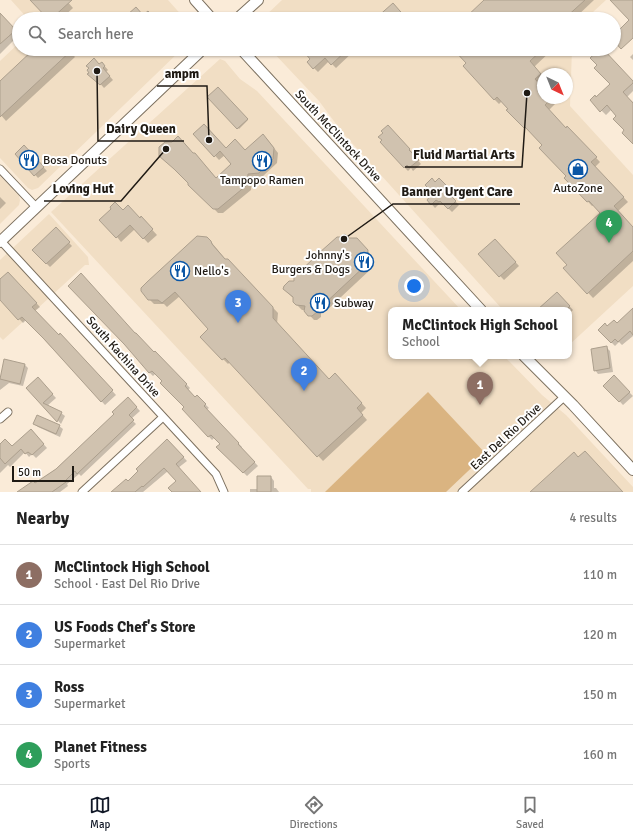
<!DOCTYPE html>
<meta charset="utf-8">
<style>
:root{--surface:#fff;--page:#f2f2f2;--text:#222;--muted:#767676;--line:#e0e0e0;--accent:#111827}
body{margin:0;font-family:Signika,sans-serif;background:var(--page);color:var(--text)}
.compass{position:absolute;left:537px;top:68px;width:36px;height:36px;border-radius:50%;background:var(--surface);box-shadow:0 1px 3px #0004;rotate:137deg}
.scale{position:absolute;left:12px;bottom:10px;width:62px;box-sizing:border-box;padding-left:4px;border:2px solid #1f1a14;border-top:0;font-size:11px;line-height:14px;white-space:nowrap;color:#1f1a14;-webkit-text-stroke:3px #fff;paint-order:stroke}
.you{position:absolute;left:414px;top:286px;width:14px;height:14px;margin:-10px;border:3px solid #fff;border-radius:50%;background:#1a73e8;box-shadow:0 0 0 6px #1a73e833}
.badge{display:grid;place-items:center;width:26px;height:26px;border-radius:50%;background:var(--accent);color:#fff;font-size:13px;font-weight:700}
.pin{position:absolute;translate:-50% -33px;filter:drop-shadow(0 1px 2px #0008)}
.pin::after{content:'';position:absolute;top:21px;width:14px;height:12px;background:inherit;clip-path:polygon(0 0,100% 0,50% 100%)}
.popup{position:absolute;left:388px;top:307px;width:184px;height:52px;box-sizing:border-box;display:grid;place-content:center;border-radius:8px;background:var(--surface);filter:drop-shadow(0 1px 3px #0005);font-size:13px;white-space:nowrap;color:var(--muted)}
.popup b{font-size:15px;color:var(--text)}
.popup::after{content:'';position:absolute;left:50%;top:100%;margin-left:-8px;border:8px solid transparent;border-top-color:var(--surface)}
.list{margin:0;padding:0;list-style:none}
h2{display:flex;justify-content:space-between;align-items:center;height:52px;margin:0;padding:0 16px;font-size:17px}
h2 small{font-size:13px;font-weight:400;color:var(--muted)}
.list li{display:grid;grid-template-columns:26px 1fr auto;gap:12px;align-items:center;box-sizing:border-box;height:60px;padding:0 16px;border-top:1px solid var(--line)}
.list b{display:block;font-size:15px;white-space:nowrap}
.list p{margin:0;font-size:13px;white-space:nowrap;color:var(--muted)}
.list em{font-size:13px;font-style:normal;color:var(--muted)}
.icon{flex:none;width:22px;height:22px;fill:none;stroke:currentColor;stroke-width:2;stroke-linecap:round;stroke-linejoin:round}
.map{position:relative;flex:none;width:633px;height:492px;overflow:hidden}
.search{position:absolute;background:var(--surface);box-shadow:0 1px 3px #0004;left:12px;right:12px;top:12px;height:44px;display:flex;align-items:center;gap:10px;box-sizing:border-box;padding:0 14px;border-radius:22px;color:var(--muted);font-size:15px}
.sheet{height:292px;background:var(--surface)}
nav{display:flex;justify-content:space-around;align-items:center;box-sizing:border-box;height:56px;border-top:1px solid var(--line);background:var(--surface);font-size:11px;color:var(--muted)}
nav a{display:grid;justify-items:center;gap:2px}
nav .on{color:var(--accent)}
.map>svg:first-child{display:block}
</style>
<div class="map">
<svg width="633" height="492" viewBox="0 0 633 492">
<rect width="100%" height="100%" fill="#faebd8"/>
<path fill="#f1dec4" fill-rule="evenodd" d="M11,0H168L185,19H28Z
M282,0H606L593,12V19H262Z
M19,43V49H182L38,188L32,190L28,188L0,158V61Z
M270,49H572L570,106L633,175V286L569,345V310H503L342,132L319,101ZM543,74H567V98H543Z
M220,59L225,61L240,79L257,91L461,310H391V356H504L542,395L566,415L633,487V492H311V489H308L51,212Z
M0,176L19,196L20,200L19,205L0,224Z
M49,214L88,257L89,265H85L3,340L0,337V260Z"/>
<path fill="#dab481" d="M428,392L486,454L446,492H325Z"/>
<path fill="#0003" d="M32,0H66L73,8L61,19H49Z
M485,0H594L574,19H468Z
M0,15L19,35L0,54Z
M36,49H68L75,57L6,121L0,114V82Z
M309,49H353L354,51L336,68L329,61L318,72L308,62L311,59Z
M393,49H403L398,54Z
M454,49H553L534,67L543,77V81L539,84L543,89V98H552L556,103L549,110L566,129L572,132L600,162L595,167L628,202L618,211L633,228V261L593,298L565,268L568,265L601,213L594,205L592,206L566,178L567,176L543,145L508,110L509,109L502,101L499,104L494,99L468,63Z
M602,49L633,82V91L627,97L633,102V143L612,109L606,115L591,100L596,98L611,84L598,65Z
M633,54V60L630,57Z
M102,63L108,70L106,72L113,80L104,88L97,80L100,65Z
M218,89L248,120L239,129L209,97Z
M388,126L413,153L412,154L421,164L413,171L411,168L408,171L404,167L383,140L384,133Z
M195,134L226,149L245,151L267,139L278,153L277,163L263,176L252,178L251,190L223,213H218L172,165L194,154L217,179L233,164L225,155L219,160Z
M24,147L47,171L38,178L16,154Z
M439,179L455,196L453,199L459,205L452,212L444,204L443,205L440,203L435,208L428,200L433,196L435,183Z
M0,197L6,203L0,209Z
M123,212L146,223L157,235L148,243L135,229L121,242L117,237Z
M56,229L72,246L50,267L33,250Z
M342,238L348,239L361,244L372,256L371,269L326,311L321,312V317L317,320H314L305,310H302L297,305L294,297H292L284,289L295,282Z
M495,240L519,266L504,280L479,254Z
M212,243L226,260L233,265L278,313L277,324L329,380L340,379L366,408L361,413L367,420L323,461L230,362L228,364L201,337L210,329L180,296L167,307L164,304H154L149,299Z
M8,273L40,307L35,311L59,336L64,338L116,395L105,405L26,320L23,323L0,298V281Z
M557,293L573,310L569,314V310H539Z
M633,309V336L622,345L619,342L615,346L599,330L617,324Z
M100,317L135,335L154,353L155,352L190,388L188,390L195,398L197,396L209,408L206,410L242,447L241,448L258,466L247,476L218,447L221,444L215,437L212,440L183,409L185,407L163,381L156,373L153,376L150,373Z
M606,347L610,351L613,372L598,374L595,370Z
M5,360L25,365L28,368L23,386L9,383L0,390V379Z
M614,377L633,396L623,405L605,386Z
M41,382L56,398L47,406L61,413L65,416L61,424L28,388Z
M128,398L140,411L131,419L136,424L81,476L79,474L67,484L68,486L60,492H22L56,469L115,414Z
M34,424L59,426L63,429L60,437L38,427Z
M31,430L47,448L36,458L32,454L29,457L25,452L10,467L8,465L0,473V445L12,447Z
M167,440L187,461L178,468L200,492H174L177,481L168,471L143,492H113L128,482Z
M271,477L274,481V488H276L279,492H250V489H258Z"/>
<path fill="#d0c2af" stroke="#ac9f8d" d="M30,0H72L51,19H48Z
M484,0H585L564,19H464Z
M610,0H633V38L621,49L614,41V35L629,20Z
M393,3L407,19H375Z
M136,7L143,15L148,11L155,19H130L127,15Z
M0,13L16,30L0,44Z
M34,49H73L0,117V81Z
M308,49H348L331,65L325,58L313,69L307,62L310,59L304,52Z
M453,49H543L530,61L541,74L535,79L543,88V98H552L545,105L566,128L567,126L597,157L591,162L624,197L614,206L633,227V251L587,294L563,268L567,265L556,253L600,213L589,201L587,202L564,178L566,176L539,148L542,145L525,127L524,128L506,110L508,109L497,97L494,100L463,66L466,63Z
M600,49H603L633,81V83L623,92L633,103V144L622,133L624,130L613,119L616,116L607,105L600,112L590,100L595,95L596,97L610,84L594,68L597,65L590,58Z
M94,58L99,64L102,62L105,66L103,68L110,76L100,85L87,74L89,73L87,70L89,68L86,66Z
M218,87L248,119L237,129L207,97Z
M204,124L226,148L235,139L245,150L263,134L274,148L273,159L259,173L248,174L247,185L218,209H213L188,185V183L174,169L159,156V147L165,142H172L178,136L193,153H195L205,165L216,178L231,164L220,151L214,157L193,134Z
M388,125L410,149L409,150L419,160L409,168L407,165L404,168L380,142L382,140L378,137L383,133L381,131Z
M24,145L44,167L34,176L15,154Z
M432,178L435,182L439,178L453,192L450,195L456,201L448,209L440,201L439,202L436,200L431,205L427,200L431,195L426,190L428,188L425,185Z
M115,202L123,210L128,205L140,218L141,216L153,229L143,239L130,225L116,238L99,220L111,209L110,207Z
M56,227L70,242L46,264L32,250Z
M345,234L349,238H357L368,250L367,264L321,307H317V312L312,316H308L304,311L305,306L296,305L293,302V297L283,289L284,286L289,281H294V277L314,258H319V253L337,237H341Z
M197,236L207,237L211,241L212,244L225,259H228L273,307V318L329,379L335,373L362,403L357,408L363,415L317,457L225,358L222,360L200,337L208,329L175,292L162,303L158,300H148L141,291V288L147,282Z
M495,239L516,262L499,277L478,254Z
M8,272L37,303L32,307L59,335L60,333L113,390L101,402L44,339L22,317L18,320L0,300V279Z
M81,273L135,333H136L154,352L155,351L187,384L185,386L195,397L197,395L206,404L204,406L239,443L238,444L255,462L243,473L216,447L220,444L211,435L208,437L182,409L184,407L160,383L162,381L152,371L149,373L124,344L68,286Z
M557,292L570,306L566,310H537Z
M633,308V335L630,331L618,342L615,339L611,343L598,330L605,323L607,326L614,320L617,323Z
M607,346L610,368L594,371L591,349Z
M4,359L25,364L20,384L0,379Z
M614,375L630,392L619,402L603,386Z
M38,377L53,394L43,403L62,412L57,422L26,388Z
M128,397L137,407L129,415L134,420L77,474L75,471L65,481L66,482L52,492H17L33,481L35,483L56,469L114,414L112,412Z
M37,415L60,425L56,434L33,424Z
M31,429L44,444L32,455L28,452L25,454L21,449L5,464L0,458V444L5,439L12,446Z
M167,439L184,457L176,464L201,492H172L168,488L176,481L164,468L143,487L142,486L135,492H111L126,479L128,481L138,471L136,469Z
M585,451L623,492H530L574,452L578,457Z
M257,476H271V492H257Z"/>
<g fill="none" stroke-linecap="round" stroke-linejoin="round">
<g stroke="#7c705f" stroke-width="9">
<path id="minor" d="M0,169L36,207
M1,241L216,474L224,492
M0,419L8,412
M82,492L163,417
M462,492L564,397"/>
</g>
<g stroke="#7c705f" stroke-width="12">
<path id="secondary" d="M195,0L212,19
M237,19L258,0
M241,49L481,310
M0,242L203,49
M524,356L573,405L633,470"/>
</g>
<use href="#minor" stroke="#fff" stroke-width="7"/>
<use href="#secondary" stroke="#fff" stroke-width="10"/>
</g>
<defs>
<g id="restaurant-ring" transform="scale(1)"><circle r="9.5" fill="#fff" stroke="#0b56a5" stroke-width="1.5"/><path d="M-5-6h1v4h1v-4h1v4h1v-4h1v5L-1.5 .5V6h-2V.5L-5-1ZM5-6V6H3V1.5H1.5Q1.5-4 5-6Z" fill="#0b56a5"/></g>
<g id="shop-ring" transform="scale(1)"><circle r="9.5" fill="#fff" stroke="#0b56a5" stroke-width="1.5"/><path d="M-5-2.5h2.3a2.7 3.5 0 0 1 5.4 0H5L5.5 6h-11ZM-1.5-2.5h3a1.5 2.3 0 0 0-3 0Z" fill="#0b56a5"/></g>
</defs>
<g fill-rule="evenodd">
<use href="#restaurant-ring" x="29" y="160"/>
<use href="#restaurant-ring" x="262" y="161"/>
<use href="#shop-ring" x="578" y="169"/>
<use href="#restaurant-ring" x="364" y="262"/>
<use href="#restaurant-ring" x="180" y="271"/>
<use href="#restaurant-ring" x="320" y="303"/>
</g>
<g text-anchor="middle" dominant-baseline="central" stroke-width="4" stroke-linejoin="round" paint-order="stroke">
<g font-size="12" fill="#1f1a14" stroke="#fff">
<text transform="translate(338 136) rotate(47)">South McClintock Drive</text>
<text transform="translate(123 357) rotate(48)">South Kachina Drive</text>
<text transform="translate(506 437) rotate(-43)">East Del Rio Drive</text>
</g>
<g font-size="12" fill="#1f1a14" stroke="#fff" text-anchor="start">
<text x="43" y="160">Bosa Donuts</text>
<text x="262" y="180" text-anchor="middle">Tampopo Ramen</text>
<text x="578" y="188" text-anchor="middle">AutoZone</text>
<text x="350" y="255" text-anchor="end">Johnny's<tspan x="350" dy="14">Burgers &amp; Dogs</tspan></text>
<text x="194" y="271">Nello's</text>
<text x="334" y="303">Subway</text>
</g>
</g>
<path fill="none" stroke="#1f1a14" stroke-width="1.5" d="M209 140L207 86H157M97 71L98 141H184M527 93L522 167H405M166 149L121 201H44M344 239L393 204H520"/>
<g fill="#1f1a14" stroke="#fff" stroke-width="1.5">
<circle cx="209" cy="140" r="4"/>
<circle cx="97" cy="71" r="4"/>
<circle cx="527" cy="93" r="4"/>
<circle cx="166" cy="149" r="4"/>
<circle cx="344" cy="239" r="4"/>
</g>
<g font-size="13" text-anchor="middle" font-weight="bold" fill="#1f1a14" stroke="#fff" stroke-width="4" stroke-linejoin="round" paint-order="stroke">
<text x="182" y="78">ampm</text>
<text x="141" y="133">Dairy Queen</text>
<text x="464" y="159">Fluid Martial Arts</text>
<text x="83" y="193">Loving Hut</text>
<text x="457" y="196">Banner Urgent Care</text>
</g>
</svg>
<svg class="compass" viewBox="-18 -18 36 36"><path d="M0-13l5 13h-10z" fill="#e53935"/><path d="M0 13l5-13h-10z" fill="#767676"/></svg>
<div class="scale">50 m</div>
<div class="you"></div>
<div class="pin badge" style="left:480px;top:405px;background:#8d6e63">1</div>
<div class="popup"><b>McClintock High School</b>School</div>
<div class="pin badge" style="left:304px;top:391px;background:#3f7fe0">2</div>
<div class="pin badge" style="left:238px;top:323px;background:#3f7fe0">3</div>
<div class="pin badge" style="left:609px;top:243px;background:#2e9e5b">4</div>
<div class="search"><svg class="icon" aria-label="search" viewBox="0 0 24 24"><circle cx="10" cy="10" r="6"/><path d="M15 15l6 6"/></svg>Search here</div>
</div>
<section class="sheet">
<h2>Nearby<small>4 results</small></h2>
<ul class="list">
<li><span class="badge" style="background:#8d6e63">1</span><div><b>McClintock High School</b><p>School · East Del Rio Drive</p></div><em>110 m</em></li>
<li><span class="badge" style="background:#3f7fe0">2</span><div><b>US Foods Chef's Store</b><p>Supermarket</p></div><em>120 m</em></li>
<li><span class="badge" style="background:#3f7fe0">3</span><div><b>Ross</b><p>Supermarket</p></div><em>150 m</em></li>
<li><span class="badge" style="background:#2e9e5b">4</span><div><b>Planet Fitness</b><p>Sports</p></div><em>160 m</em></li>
</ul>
</section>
<nav>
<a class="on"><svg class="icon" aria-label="map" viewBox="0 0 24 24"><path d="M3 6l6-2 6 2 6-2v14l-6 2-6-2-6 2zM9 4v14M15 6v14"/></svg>Map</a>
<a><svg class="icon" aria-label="directions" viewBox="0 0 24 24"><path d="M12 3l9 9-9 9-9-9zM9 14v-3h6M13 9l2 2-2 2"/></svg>Directions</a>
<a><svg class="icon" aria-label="saved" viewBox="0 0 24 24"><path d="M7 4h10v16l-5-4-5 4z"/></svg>Saved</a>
</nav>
